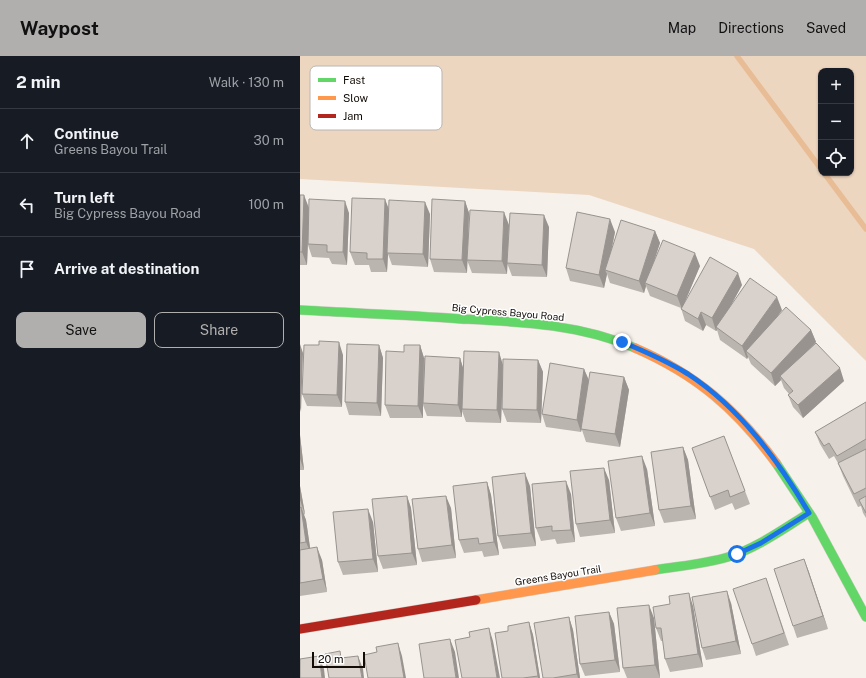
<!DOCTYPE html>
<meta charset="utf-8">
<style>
:root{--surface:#171b24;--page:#20242c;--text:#f1f3f6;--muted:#9ea1a6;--line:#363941;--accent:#b1afae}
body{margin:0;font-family:"Public Sans",sans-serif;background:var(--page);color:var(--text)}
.controls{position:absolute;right:12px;top:12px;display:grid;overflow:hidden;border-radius:8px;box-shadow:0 1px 3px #0004}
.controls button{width:36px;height:36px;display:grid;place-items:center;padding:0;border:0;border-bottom:1px solid var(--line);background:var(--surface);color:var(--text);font:20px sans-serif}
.scale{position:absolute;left:12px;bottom:10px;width:53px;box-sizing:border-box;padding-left:4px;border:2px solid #130c06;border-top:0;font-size:11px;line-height:14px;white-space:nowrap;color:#130c06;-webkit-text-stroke:3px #fff;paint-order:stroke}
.stop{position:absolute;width:12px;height:12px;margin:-9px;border:3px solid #1a73e8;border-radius:50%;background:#fff}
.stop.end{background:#1a73e8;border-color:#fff;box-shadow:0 1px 4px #0008}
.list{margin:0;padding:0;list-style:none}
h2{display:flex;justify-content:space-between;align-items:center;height:52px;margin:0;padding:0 16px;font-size:17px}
h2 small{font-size:13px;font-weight:400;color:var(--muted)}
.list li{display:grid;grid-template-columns:26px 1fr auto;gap:12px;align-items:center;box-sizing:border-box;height:64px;padding:0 16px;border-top:1px solid var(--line)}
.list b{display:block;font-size:15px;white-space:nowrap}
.list p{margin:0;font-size:13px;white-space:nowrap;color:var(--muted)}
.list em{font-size:13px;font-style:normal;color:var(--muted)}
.actions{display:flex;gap:8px;padding:12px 16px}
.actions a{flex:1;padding:9px 0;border:1px solid var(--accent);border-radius:8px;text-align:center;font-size:14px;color:var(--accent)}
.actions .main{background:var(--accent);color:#111}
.icon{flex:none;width:22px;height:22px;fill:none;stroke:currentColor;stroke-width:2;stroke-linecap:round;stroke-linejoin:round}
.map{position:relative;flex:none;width:566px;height:622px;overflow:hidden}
header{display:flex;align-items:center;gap:24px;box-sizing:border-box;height:56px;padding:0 20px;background:var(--accent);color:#111}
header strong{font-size:19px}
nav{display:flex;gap:22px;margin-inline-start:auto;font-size:14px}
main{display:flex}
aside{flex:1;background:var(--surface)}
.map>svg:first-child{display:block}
</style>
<header>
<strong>Waypost</strong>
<nav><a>Map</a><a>Directions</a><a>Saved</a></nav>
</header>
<main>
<aside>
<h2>2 min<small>Walk · 130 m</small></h2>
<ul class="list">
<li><svg class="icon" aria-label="ahead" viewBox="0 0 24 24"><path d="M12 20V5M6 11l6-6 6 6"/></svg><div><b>Continue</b><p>Greens Bayou Trail</p></div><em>30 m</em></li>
<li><svg class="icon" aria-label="left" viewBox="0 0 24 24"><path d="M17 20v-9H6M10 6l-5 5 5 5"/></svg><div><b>Turn left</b><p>Big Cypress Bayou Road</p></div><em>100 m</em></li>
<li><svg class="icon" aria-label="arrive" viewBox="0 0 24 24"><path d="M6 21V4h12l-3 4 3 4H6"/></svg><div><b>Arrive at destination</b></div></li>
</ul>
<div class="actions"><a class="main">Save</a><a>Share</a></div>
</aside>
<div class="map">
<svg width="566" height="622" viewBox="0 0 566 622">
<rect width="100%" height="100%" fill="#f7f1eb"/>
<path fill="#edd6c0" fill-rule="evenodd" d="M0,0H566V305L454,193L289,139L0,123ZM521,15H551V117H521Z"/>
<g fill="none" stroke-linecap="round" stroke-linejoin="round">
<path stroke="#e8bd96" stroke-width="5.5" d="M437,0L521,113
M524,117L566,173"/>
<g stroke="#d2cbc5" stroke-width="10">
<path id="fast" d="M0,254C54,257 108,259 161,263C221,266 280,268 335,292
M476,407L512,461L566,561
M355,514C379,510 405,508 428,501C457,492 483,473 509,457"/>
</g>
<g stroke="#d2cbc5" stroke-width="10">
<path id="slow" d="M335,292C397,319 436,353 476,407
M176,544L355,514"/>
</g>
<g stroke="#d2cbc5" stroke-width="10">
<path id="jam" d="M0,573L176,544"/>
</g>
<use href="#fast" stroke="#63d668" stroke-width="9"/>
<use href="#slow" stroke="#ff974d" stroke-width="9"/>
<use href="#jam" stroke="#b3261e" stroke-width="9"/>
</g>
<path fill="#bbb5af" d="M0,139L9,152L49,157L47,209L32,208L29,202L12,201L8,189L7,209H0Z
M165,145L169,157L167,217L134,216L130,203Z
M89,154L130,158L128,211L92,209L88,198L87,216H71L69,209H55L50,196Z
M209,169L207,218L172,217L167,204Z
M249,171L247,221L212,220L207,207Z
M355,175L360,187L353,207L400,210L385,245L442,229L429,253L482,254L475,264L511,274L516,286L511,292L544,325L503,362L493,351L488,339L489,338L484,332L481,324L475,330L451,308L448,301L447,303L420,284L417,274L416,275L406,269L403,275L385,265L381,252L350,240L346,230L344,237L310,227L307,218L304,232L270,225L266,212L315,176L311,197Z
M19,289L43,299L42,351L7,350L2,338Z
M79,289L83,302L81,360L49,359L45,346Z
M120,289L124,302H160L163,312L203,309L238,304L243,316L241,367L207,366L202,353L203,311L201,367L166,366L162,355V361L127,360L123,349V362H90L85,349L104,296Z
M284,313L289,324L324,321L329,334L320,391L286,386L282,374L281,376L246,371L242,358Z
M566,346V462L563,457L561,450L558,451L543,420L538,407L534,400L529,403L520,388L515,376Z
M0,379L4,414H0Z
M424,380L450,448L435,454L432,447L415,454L392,392Z
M383,391L388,404L396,463L364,467L359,454Z
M347,413L355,470L321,475L316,462Z
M309,424L315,477L280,481L276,468Z
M187,426L191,439L199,499L184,501L182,495L164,497L159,484Z
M0,430L5,458L4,459L6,464L10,492L22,504L27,536L0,540Z
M230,430L236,490L203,493L198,480Z
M271,438L275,486L257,488L255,483L241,485L236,472Z
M107,440L111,452L117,509L83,513L78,500Z
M151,452L156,502L122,506L118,493Z
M73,466L78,516L43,519L38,506Z
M504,503L528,573L497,582L493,570Z
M466,522L489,589L456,600L452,588Z
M431,547L441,598L406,604L402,592Z
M393,550L403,611L370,616L365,603L363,585H361L356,572Z
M309,556L314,568L320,616L285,620L280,608Z
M269,561L273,574L280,622H243Z
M354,562L360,622H327L323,612Z
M229,566L233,579L240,622H202L208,575Z"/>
<path fill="#98938f" d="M4,139L9,152L7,209L2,196Z
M85,143L90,156L87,197L88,198L87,216L83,203Z
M45,145L49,157L47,209L43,196Z
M165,145L169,157L167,217L162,204Z
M125,146L130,158L128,211L123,198Z
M204,156L209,169L207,218L202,205Z
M244,159L249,171L247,221L242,209Z
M310,163L315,176L307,215L305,214L307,218L304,232L299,219Z
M355,175L360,187L347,227H345L346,230L344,237L339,225Z
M395,197L400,210L382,253L377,240Z
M438,217L442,229L418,273L416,271L417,274L416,275L412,262Z
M477,241L482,254L450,298L446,295L448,301L447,303L442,290Z
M401,256L406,269L403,275L398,263Z
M511,274L516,286L482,323L480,320L481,324L475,330L471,317Z
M39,286L43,299L42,351L37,339Z
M0,288L3,297L1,356L0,352Z
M79,289L83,302L81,360L77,347Z
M120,289L124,302L123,347V362L118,350Z
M199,296L203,309L201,367L197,354Z
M160,302L164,315L162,353V361L158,349Z
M238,304L243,316L241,367L237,354Z
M540,312L544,325L503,362L498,349Z
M284,313L289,325L281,373V376L277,364Z
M324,321L329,334L320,391L315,378Z
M0,379L4,414L0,403Z
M383,391L388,404L396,463L391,450Z
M342,400L347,413L355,470L350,457Z
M304,412L309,424L315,477L310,464Z
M225,417L230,430L236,490L231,477Z
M266,425L271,438L275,486L271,474Z
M187,426L191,439L199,499L194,486Z
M0,430L5,458L0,444Z
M107,440L111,452L117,509L112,497Z
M146,440L151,452L156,502L152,489Z
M1,451L6,464L11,498L6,486Z
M68,453L73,466L78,516L73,503Z
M17,491L22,504L27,536L23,523Z
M504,503L509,516L528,573L523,560Z
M427,535L431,547L441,598L436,585Z
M389,537L393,550L403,611L398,598Z
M349,549L354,562L360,622L355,609Z
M309,556L314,568L320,616L315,604Z
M269,561L273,574L280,622H278L277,618Z
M229,566L233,579L240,622H238V620Z
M189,572L193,585L200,622H197Z
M150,583L155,596L159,622H156Z
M98,587L102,600L106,622H104Z
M19,600L24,613L25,622H22Z
M58,600L63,613L64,622H62Z"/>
<path fill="#d9d2cc" stroke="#98938f" d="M0,139H4L2,196H0Z
M52,142L85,143L83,203H67V197L50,196Z
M9,143L45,145L43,196H27V189L8,188Z
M132,143L165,145L162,204L130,203Z
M89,144L125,146L123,198L87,197Z
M170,154L204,156L202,205L167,204Z
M277,156L310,163L299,219L266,212Z
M210,157L244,159L242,209L207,207Z
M321,164L355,175L339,225L305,214Z
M363,184L395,197L377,240L345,227Z
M410,201L438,217L412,262L401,256L398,263L381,253Z
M450,222L477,241L442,290L416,271Z
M486,251L511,274L471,317L446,295Z
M19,285L39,286L37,339L2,338L4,289H19Z
M516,287L540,312L498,349L488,339L493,335L480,320Z
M47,288L79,289L77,347L45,346Z
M104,289H120L118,350L85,349L86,295L104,296Z
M164,295L199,296L197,354L162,353Z
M125,300L160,302L158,349L123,347Z
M203,303L238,304L237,354L202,353Z
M250,307L284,313L277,364L242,358Z
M290,316L324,321L315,378L281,373Z
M566,346V383L537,400L529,387L524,390L515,376Z
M424,380L445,435L430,441L428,434L410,441L392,392Z
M383,391L391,450L359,454L351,396Z
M566,393V432L554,438L538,407Z
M342,400L350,457L316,462L308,405Z
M304,412L310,464L276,468L270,415Z
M225,417L231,477L198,480L192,421Z
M266,425L271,474L252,475V470L236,472L232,428Z
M187,426L194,486L179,488L178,482L159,484L153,430Z
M107,440L112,497L78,500L72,443Z
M146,440L152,489L118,493L112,443Z
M566,440V457L559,444Z
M1,451L6,486L0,487V452Z
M68,453L73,503L38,506L33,456Z
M17,491L23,523L0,527V494Z
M504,503L523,560L493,570L474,513Z
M466,522L484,577L452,588L433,533Z
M427,535L436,585L402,592L392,541Z
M389,537L398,598L365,603L361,572H356L353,551L370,548L369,540Z
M349,549L355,609L323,612L317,552Z
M309,556L315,604L280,608L275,560Z
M269,561L277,618L253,622H243L234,567Z
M229,566L238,620L223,622H202L195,577L208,575V570Z
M189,572L197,622H162L155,584L170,581L169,576Z
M150,583L156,622H124L119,588Z
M98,587L104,622H68L64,599L77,596L76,591Z
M40,595L41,602L58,600L62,622H29L25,598Z
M19,600L22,622H0V603Z"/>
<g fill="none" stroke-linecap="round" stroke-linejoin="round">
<path stroke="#1a73e8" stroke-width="5" d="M322,286C344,295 367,305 388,318C440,352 478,404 509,457L461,487L437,498"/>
</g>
<g text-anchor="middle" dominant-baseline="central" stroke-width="3" stroke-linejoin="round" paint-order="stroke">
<g font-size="10" fill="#130c06" stroke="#fff">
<text transform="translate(208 256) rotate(5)">Big Cypress Bayou Road</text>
<text transform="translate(258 519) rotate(-9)">Greens Bayou Trail</text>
</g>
</g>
<rect x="10" y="10" width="132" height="64" rx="6" fill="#fff" stroke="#b8b6b4" stroke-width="1"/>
<rect x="18" y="22" width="18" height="4" fill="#63d668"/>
<rect x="18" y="40" width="18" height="4" fill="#ff974d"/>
<rect x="18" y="58" width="18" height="4" fill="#b3261e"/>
<g font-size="11" fill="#130c06">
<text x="43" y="28">Fast</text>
<text x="43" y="46">Slow</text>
<text x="43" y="64">Jam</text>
</g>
</svg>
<div class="controls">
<button>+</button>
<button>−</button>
<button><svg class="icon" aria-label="locate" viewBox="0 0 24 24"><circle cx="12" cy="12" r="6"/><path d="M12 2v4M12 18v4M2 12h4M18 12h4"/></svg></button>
</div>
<div class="scale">20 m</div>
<div class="stop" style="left:437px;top:498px"></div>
<div class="stop end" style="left:322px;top:286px"></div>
</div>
</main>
